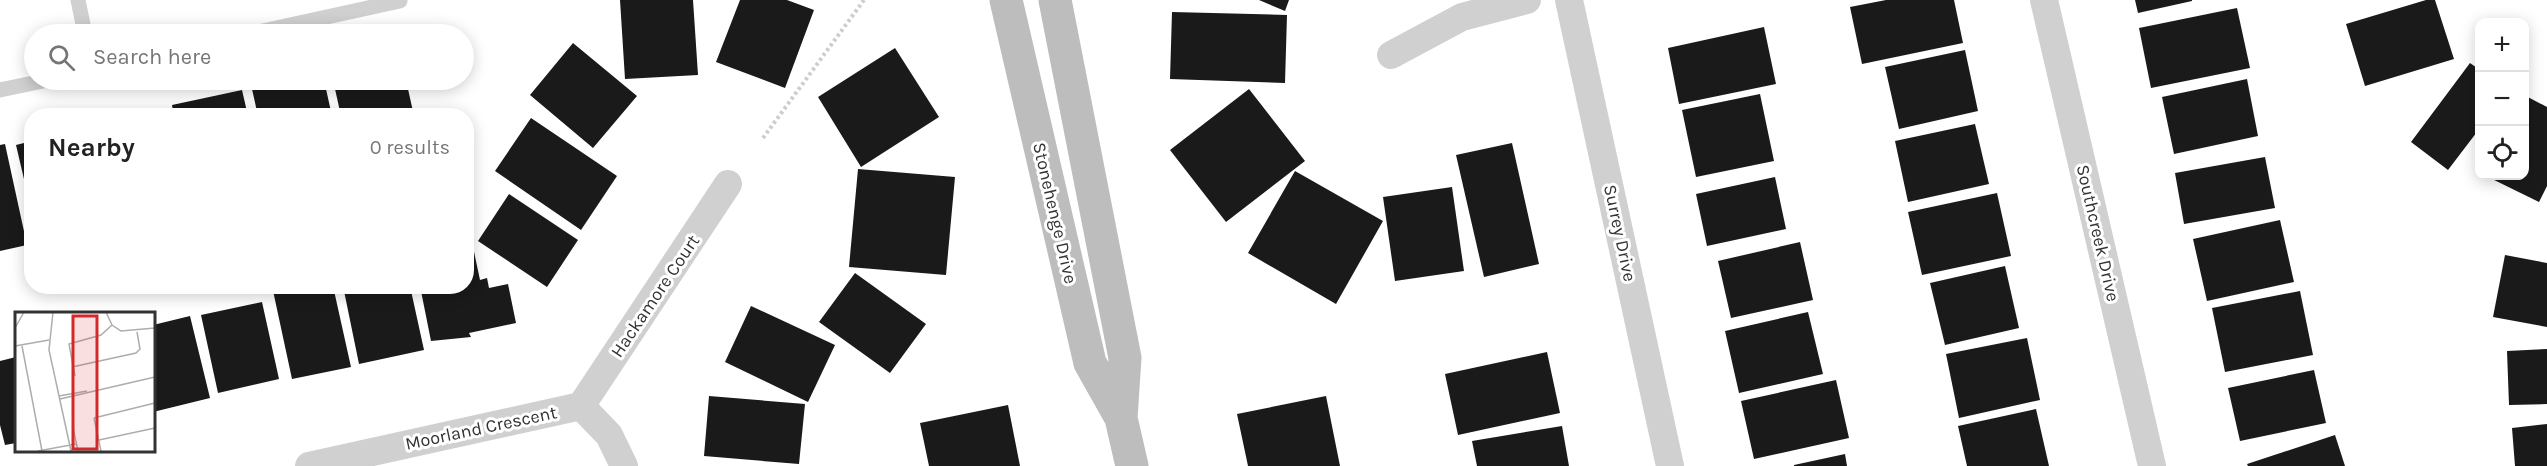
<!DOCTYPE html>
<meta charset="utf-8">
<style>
:root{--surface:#fff;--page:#f2f2f2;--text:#222;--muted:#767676;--line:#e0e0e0}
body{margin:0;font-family:Karla,sans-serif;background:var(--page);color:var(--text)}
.controls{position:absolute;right:18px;top:18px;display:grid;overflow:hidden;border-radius:12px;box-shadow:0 3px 15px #0003}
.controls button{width:54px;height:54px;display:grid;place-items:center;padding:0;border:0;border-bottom:2px solid var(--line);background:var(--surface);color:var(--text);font:30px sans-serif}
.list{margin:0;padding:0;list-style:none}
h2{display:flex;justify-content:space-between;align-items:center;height:78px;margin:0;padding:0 24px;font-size:26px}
h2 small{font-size:20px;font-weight:400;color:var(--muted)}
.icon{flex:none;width:33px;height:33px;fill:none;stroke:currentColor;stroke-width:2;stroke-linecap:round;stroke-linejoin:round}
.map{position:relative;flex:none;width:2547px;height:466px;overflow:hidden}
.search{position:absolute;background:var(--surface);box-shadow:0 3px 15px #0003;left:24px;top:24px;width:450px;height:66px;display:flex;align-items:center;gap:15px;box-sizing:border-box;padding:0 21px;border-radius:33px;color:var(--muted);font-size:22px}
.panel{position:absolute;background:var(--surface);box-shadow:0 3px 15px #0003;left:24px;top:108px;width:450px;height:186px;border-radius:24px}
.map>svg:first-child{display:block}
</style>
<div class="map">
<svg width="2547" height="466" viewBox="0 0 2547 466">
<rect width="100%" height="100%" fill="#fff"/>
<path fill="#1a1a1a" d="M620,0H693L698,75L625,79Z
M740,0H787L814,10L785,88L716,62Z
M1259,0H1289L1285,11Z
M1886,0H1954L1963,43L1862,64L1850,7Z
M2135,0H2192V1L2138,13Z
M2426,0H2435L2454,59L2365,86L2346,24Z
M2237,8L2250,68L2151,88L2139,28Z
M1172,12L1287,15L1285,83L1170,79Z
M1764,27L1776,84L1679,104L1668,48Z
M573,43L637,96L593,148L530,95Z
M895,48L939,117L861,167L818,97Z
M1965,50L1978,111L1899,129L1885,67Z
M2470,63L2480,70V128L2448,170L2411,142Z
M2247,79L2258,136L2174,154L2162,97Z
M297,80H324L332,116H258L252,89Z
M333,80H406L414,116H341Z
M1249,89L1305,161L1226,222L1170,150Z
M242,90L248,116H174L172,105Z
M1760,94L1774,161L1696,177L1682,110Z
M2524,95L2547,107V186L2539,202L2486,176H2524Z
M164,109L166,116H139V115Z
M531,118L617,176L581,230L495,171Z
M1975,124L1989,184L1908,202L1895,141Z
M32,141V209H31L16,145Z
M1512,143L1539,264L1484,277L1456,155Z
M5,144L27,245L0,251V145Z
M2265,157L2275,208L2184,224L2175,173Z
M858,169L955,177L946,275L849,267Z
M1295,171L1383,221L1336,304L1248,253Z
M1775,177L1786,229L1707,246L1696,194Z
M1452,187L1464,271L1395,281L1383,197Z
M1997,193L2011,256L1922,275L1908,212Z
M509,194L578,240L547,287L478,241Z
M2280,220L2294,282L2207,301L2193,239Z
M1800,242L1813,300L1731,318L1718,261Z
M473,247L480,280L487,278L489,288L508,284L516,323L469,333L471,337L431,341L420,286H466V248Z
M2505,255L2547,263V327L2493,317Z
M2005,266L2019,328L1945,345L1930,283Z
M855,273L926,324L890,373L819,322Z
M272,286H333L351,367L292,379Z
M343,286H410L424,350L359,364Z
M2300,291L2313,355L2225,372L2212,308Z
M262,302L279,379L218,393L201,315Z
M751,306L835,345L808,402L725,362Z
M1808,312L1823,374L1739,393L1725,331Z
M190,316L210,398L153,412V325Z
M2027,338L2040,400L1959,418L1946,354Z
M2547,349V404L2509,405L2507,351Z
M1547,352L1560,413L1458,435L1445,374Z
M16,357V443L5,445L0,425V361Z
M2314,370L2326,423L2240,441L2228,388Z
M1836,380L1849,438L1754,459L1741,401Z
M709,396L805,404L799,464L704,456Z
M1326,396L1340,466H1248L1237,414Z
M1008,405L1020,466H929L920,423Z
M2036,409L2049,466H1967L1958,426Z
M2547,424V466H2515L2512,428Z
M1562,426L1569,466H1477L1472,441Z
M2335,435L2345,466H2248L2247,464Z
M1845,454L1847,466H1794V465Z"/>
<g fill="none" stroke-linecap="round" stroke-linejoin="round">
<path stroke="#cdcdcd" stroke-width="4" stroke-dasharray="3 3" stroke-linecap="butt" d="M763,138L864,0"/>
<path stroke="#d0d0d0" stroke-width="15" d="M78,0L85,34
M249,34L400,1
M0,90L48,80"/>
<path stroke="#d0d0d0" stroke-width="28" d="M1569,0L1670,466
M2044,0L2152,466
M1391,55L1462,17L1527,0
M581,406L728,184
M581,406L609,435L624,466
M309,466L581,406"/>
<path stroke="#bdbdbd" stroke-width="33" d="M1006,0L1090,363L1121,418
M1055,0L1125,358L1121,418L1132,466"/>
</g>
<g text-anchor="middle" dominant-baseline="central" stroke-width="6" stroke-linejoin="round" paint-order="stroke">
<g font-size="18" fill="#333" stroke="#fff">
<text transform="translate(1055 213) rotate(77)">Stonehenge Drive</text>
<text transform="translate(1620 233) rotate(78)">Surrey Drive</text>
<text transform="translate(2098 233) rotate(77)">Southcreek Drive</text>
<text transform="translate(655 296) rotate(-56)">Hackamore Court</text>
<text transform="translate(481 428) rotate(-12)">Moorland Crescent</text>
</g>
</g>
<g transform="translate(15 312)">
<rect width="140" height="140" fill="#fff"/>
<path fill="none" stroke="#adadad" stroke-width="1.5" d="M38,0L34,38L56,139M91,0L97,13L106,19L140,16M0,16L9,0M0,34L34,28M7,34L27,139M57,55L121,41L125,37L122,20M60,64L54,32L86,23L97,13M44,84L72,79M45,87L140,65M79,106L140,91M79,106L86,139M58,116L63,139M84,128L140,116M23,139L61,132"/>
<path fill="#d62828" fill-opacity="0.15" stroke="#d62828" stroke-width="3" d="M58,4H82V137H58Z"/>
<rect width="140" height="140" fill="none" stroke="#333" stroke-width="3"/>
</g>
</svg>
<div class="controls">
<button>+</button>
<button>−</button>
<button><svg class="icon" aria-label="locate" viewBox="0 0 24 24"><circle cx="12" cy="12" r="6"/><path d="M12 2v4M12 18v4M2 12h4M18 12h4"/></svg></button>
</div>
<div class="search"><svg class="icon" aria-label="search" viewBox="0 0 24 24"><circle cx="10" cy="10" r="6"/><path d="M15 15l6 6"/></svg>Search here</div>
<section class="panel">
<h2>Nearby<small>0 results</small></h2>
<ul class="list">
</ul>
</section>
</div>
